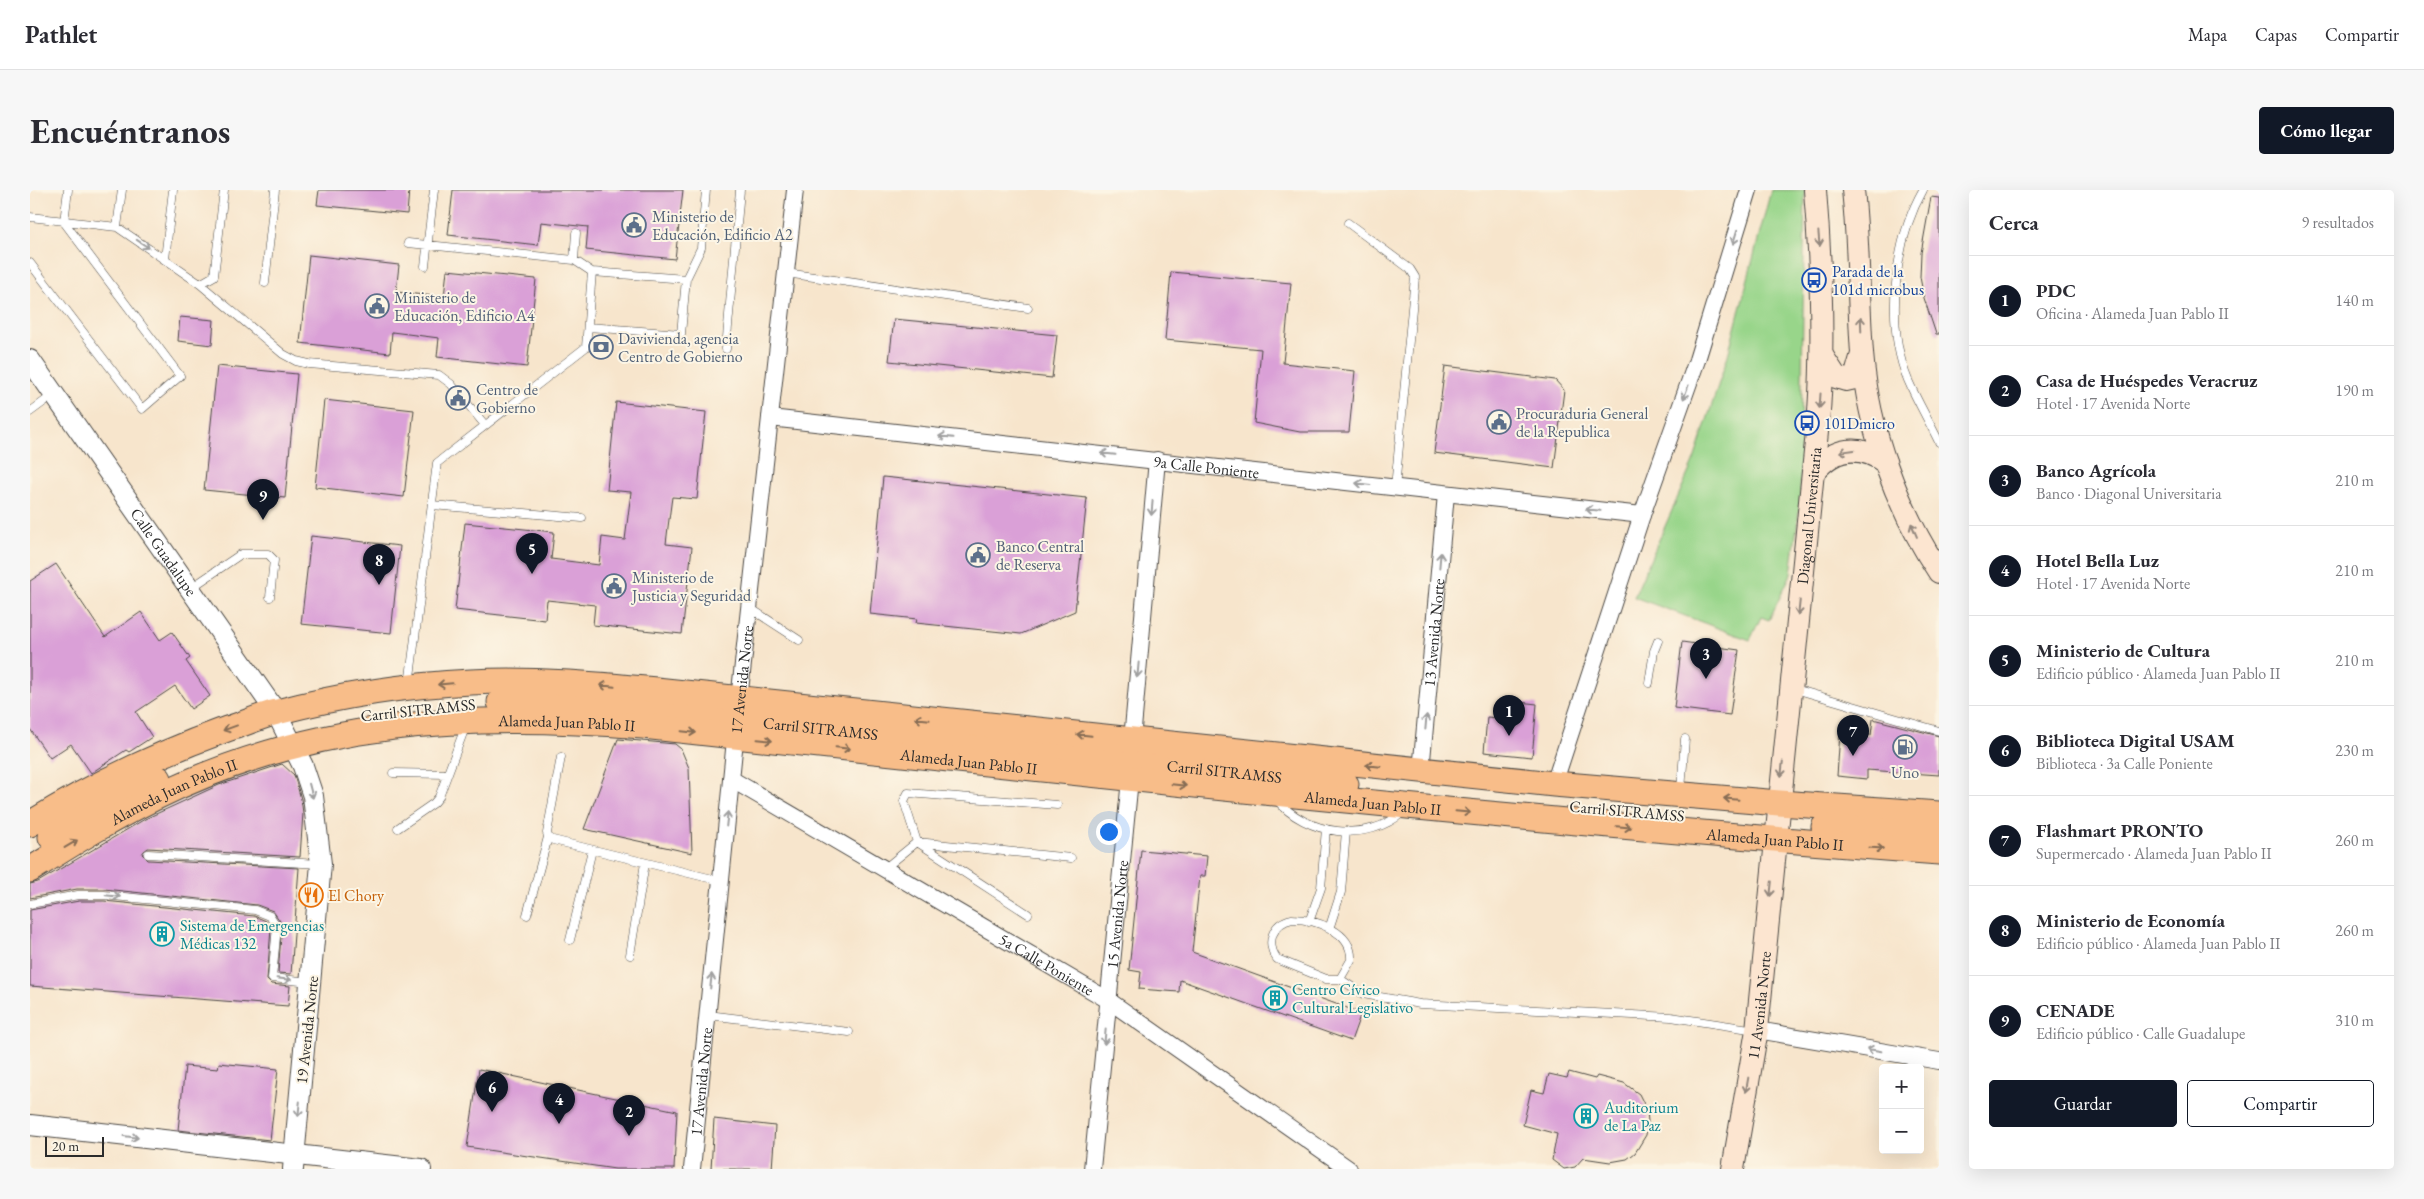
<!DOCTYPE html>
<html lang="es">
<meta charset="utf-8">
<style>
:root{--surface:#fff;--page:#f7f7f7;--text:#2b2b33;--muted:#7c7c81;--line:#e1e1e2;--accent:#111827}
body{margin:0;font-family:"EB Garamond",serif;background:var(--page);color:var(--text)}
.controls{position:absolute;right:15px;bottom:15px;display:grid;overflow:hidden;border-radius:5px;box-shadow:0 5px 20px #0002}
.controls button{width:45px;height:45px;display:grid;place-items:center;padding:0;border:0;border-bottom:1px solid var(--line);background:var(--surface);color:var(--text);font:25px sans-serif}
.scale{position:absolute;left:15px;bottom:12px;width:59px;box-sizing:border-box;padding-left:5px;border:2px solid #2b2b2b;border-top:0;font-size:14px;line-height:18px;white-space:nowrap;color:#2b2b2b;-webkit-text-stroke:4px #fcf5e5;paint-order:stroke}
.you{position:absolute;left:1078px;top:641px;width:18px;height:18px;margin:-12px;border:4px solid #fff;border-radius:50%;background:#1a73e8;box-shadow:0 0 0 8px #1a73e833}
.badge{display:grid;place-items:center;width:32px;height:32px;border-radius:50%;background:var(--accent);color:#fff;font-size:16px;font-weight:700}
.pin{position:absolute;translate:-50% -41px;filter:drop-shadow(0 1px 2px #0008)}
.pin::after{content:'';position:absolute;top:26px;width:18px;height:15px;background:inherit;clip-path:polygon(0 0,100% 0,50% 100%)}
.list{margin:0;padding:0;list-style:none}
h2{display:flex;justify-content:space-between;align-items:center;height:65px;margin:0;padding:0 20px;font-size:21px}
h2 small{font-size:16px;font-weight:400;color:var(--muted)}
.list li{display:grid;grid-template-columns:32px 1fr auto;gap:15px;align-items:center;box-sizing:border-box;height:90px;padding:0 20px;border-top:1px solid var(--line)}
.list b{display:block;font-size:19px;white-space:nowrap}
.list p{margin:0;font-size:16px;white-space:nowrap;color:var(--muted)}
.list em{font-size:16px;font-style:normal;color:var(--muted)}
.actions{display:flex;gap:10px;padding:15px 20px}
.actions a{flex:1;padding:11px 0;border:1px solid var(--accent);border-radius:5px;text-align:center;font-size:18px;color:var(--accent)}
.actions .main{background:var(--accent);color:#fff}
.map{position:relative;flex:none;width:1909px;height:979px;overflow:hidden;border-radius:5px}
header{display:flex;align-items:center;gap:30px;box-sizing:border-box;height:70px;padding:0 25px;background:var(--surface);border-bottom:1px solid var(--line)}
header strong{font-size:24px}
nav{display:flex;gap:28px;margin-inline-start:auto;font-size:18px}
.intro{display:flex;align-items:center;justify-content:space-between;box-sizing:border-box;height:120px;padding:0 30px}
h1{margin:0;font-size:35px}
.button{padding:12px 22px;border-radius:5px;background:var(--accent);color:#fff;font-size:18px;font-weight:700}
main{display:flex;gap:30px;padding:0 30px}
aside{flex:1;background:var(--surface);border-radius:5px;box-shadow:0 5px 20px #0002}
.map>svg:first-child{display:block}
</style>
<header>
<strong>Pathlet</strong>
<nav><a>Mapa</a><a>Capas</a><a>Compartir</a></nav>
</header>
<div class="intro"><h1>Encuéntranos</h1><a class="button">Cómo llegar</a></div>
<main>
<div class="map">
<svg width="1909" height="979" viewBox="0 0 1909 979">
<rect width="100%" height="100%" fill="#fcf5e5"/>
<filter id="ink" filterUnits="userSpaceOnUse"><feTurbulence type="fractalNoise" baseFrequency=".02" numOctaves="2"/><feDisplacementMap in="SourceGraphic" scale="10" xChannelSelector="R" yChannelSelector="G"/><feConvolveMatrix kernelMatrix="1 2 1 2 8 2 1 2 1" color-interpolation-filters="sRGB"/></filter>
<filter id="wash" filterUnits="userSpaceOnUse"><feTurbulence type="fractalNoise" baseFrequency=".0096" numOctaves="4" result="noise"/><feDisplacementMap in="SourceGraphic" scale="20" xChannelSelector="R" yChannelSelector="G"/><feGaussianBlur stdDeviation="1.12" result="paint"/><feColorMatrix in="noise" values="0 0 0 0 0 0 0 0 0 0 0 0 0 0 0 0 0 1.4 0 .05"/><feComposite in="paint" operator="in"/></filter>
<g filter="url(#wash)">
<rect width="100%" height="100%" fill="#f7e5cc"/>
<path fill="#98d58a" stroke="#62805a" d="M1741,0H1775L1770,313L1761,384L1739,430L1731,427L1720,450L1604,407L1664,270L1698,165Z"/>
<g id="blocks">
<path fill="#daa0d7" d="M289,0H379L377,24L287,15Z
M423,0H653L645,69L556,60L558,37L511,32L508,55L418,45Z
M1901,7L1909,8V144H1906L1894,108L1890,87L1891,63Z
M279,65L369,75L366,102L414,107L417,80L506,89L497,177L407,167L409,148L362,142L360,163L270,153Z
M1141,82L1261,93L1253,173L1325,181L1319,242H1270L1224,233L1231,159L1135,150Z
M150,127L184,130L182,155L148,151Z
M864,129L1027,145L1022,188L859,171Z
M187,176L267,184L255,308L174,300Z
M1415,176L1525,190L1534,200L1524,278L1404,263Z
M294,210L384,220L374,307L285,297Z
M586,212L676,222L667,309L642,307L638,337L636,354L662,357L652,444L563,435L565,415L517,410L515,430L425,420L435,333L524,342L521,369L569,375L572,347L595,350L601,302L577,300Z
M853,287L1057,308L1045,421L991,444L886,433L887,429L840,424Z
M281,346L370,356L361,443L271,434Z
M26,374L75,447L111,422L130,450L142,442L160,468L156,471L180,506L161,519L145,496L106,522L122,547L99,562L96,560L61,583L41,554L20,568L0,539V391Z
M1652,452L1709,460L1700,525L1644,518Z
M1489,512L1507,514L1502,567L1454,562L1457,527L1487,530Z
M1843,529L1909,546V585L1837,580V589L1807,586L1810,543L1841,545Z
M588,549L645,554L651,559L659,578L662,663L554,639Z
M252,574L264,585L271,609L273,623L270,667L118,658L114,661L112,664L118,670L269,678L261,784L248,783L252,734L243,721L227,715L74,699H47L0,708V694L8,692L115,629L189,595Z
M1111,660L1177,666L1175,686H1170L1162,762L1331,823L1321,851L1150,790L1149,802L1109,799L1111,782L1099,780Z
M49,711H74L224,726L236,731L241,738L237,790L241,794L260,796L258,816L0,796V720Z
M189,873L248,879L240,950L148,940L155,876L188,879Z
M449,879L647,921L644,979H585L437,957Z
M1539,882L1565,889L1567,886L1594,893L1609,904L1617,920L1618,932L1616,945L1605,963L1597,969L1580,972L1553,968L1545,977L1534,979L1522,970L1527,944L1493,935L1501,900L1514,903L1519,884L1537,888Z
M684,929L745,936L742,979H681Z"/>
</g>
</g>
<g filter="url(#ink)">
<use href="#blocks" fill-opacity="0" stroke="#4a4743" stroke-width="1"/>
<g fill="none" stroke-linecap="round" stroke-linejoin="round">
<g stroke="#4a4743" stroke-width="9">
<path id="service" d="M1893,0C1864,51 1855,135 1878,190C1887,211 1899,231 1909,252
M0,27L87,37L170,94L184,86L194,0
M1318,33L1380,79L1385,87L1365,298
M87,37L92,0
M378,53L544,70L562,82L656,89
M135,69L143,0
M544,70L546,43
M0,73L112,219L150,186L34,32L38,0
M395,76L404,0
M756,83L998,118
M235,93L245,0
M170,94L253,164L266,171L279,174L409,185L421,194L455,235
M558,137L651,144L656,89L671,58L676,0
M696,159L710,0
M0,222L23,205
M402,315L552,328
M161,398L211,364H238L244,370L240,407
M720,418L769,450
M1619,493L1624,461L1628,451
M379,495L407,273L556,157L562,82
M1765,499L1909,541
M531,567L517,643L518,647L523,650L691,691
M363,583L417,584
M1651,600L1655,549
M1246,609C1276,645 1337,654 1373,622
M368,638L404,613L409,607L436,535
M118,664L289,674
M854,679L887,652L1041,668
M0,714L48,705H74L225,720L240,726L247,737L242,788L280,792
M998,724L887,652L874,611L878,603L1027,615
M497,725L518,647
M1262,729C1286,729 1323,742 1321,770L1310,789H1296L1247,769C1235,752 1243,733 1262,729Z
M1279,732L1291,698L1296,639
M1299,739L1311,702L1316,641
M540,750L562,660
M600,765L615,673
M1310,789L1333,804L1390,814L1641,827L1726,840
M678,825L819,842"/>
</g>
<g stroke="#4a4743" stroke-width="18">
<g id="minor">
<path id="s1" d="M740,228L1612,325"/>
<path d="M1102,550L1127,270"/>
<path id="s2" d="M1391,581L1416,304"/>
<path id="s3" d="M701,589L1078,810L1319,979"/>
<path d="M1524,594L1612,325L1667,170L1719,0"/>
<path d="M1727,840L1909,871"/>
<path id="s4" d="M662,979L709,510L765,0"/>
<path id="s5" d="M1062,979L1100,589"/>
</g>
</g>
<g stroke="#4a4743" stroke-width="22">
<g id="tertiary">
<path id="s6" d="M0,170L246,522L273,576L283,606L291,674L263,979"/>
<path d="M0,935L391,979"/>
</g>
</g>
<g stroke="#4a4743" stroke-width="24">
<g id="secondary">
<path d="M1823,0C1829,54 1828,108 1832,163C1838,240 1867,318 1909,382"/>
<path d="M1793,167L1806,187L1816,190L1825,188L1832,164"/>
<path d="M1784,282C1804,257 1829,254 1855,272"/>
<path id="s7" d="M1703,979L1727,840L1789,222C1794,148 1791,74 1785,0"/>
</g>
</g>
<g stroke="#4a4743" stroke-width="27">
<g id="primary">
<path id="s8" d="M470,512H520L583,516L1316,594"/>
<path d="M0,634C62,595 128,564 197,539C214,534 230,526 247,522C308,506 378,495 441,492C503,489 564,494 626,500L1524,594L1749,613L1909,624"/>
<path d="M1794,637L1909,644"/>
<path d="M21,647L72,615L129,589"/>
<path id="s9" d="M0,680C40,655 81,629 124,608C284,529 439,522 613,536C1044,583 1476,630 1909,662"/>
</g>
</g>
<use href="#service" stroke="#fff" stroke-width="8"/>
<use href="#minor" stroke="#fff" stroke-width="16"/>
<use href="#tertiary" stroke="#fff" stroke-width="20"/>
<use href="#secondary" stroke="#fce5d0" stroke-width="22"/>
<use href="#primary" stroke="#f8bd89" stroke-width="25"/>
</g>
<defs><path id="oneway-shaft" d="M-6 0H5M1.5-3L5.5 0L1.5 3" fill="none" stroke-width="1.6" stroke-linecap="round" stroke-linejoin="round" transform="scale(1.25)"/></defs>
<g stroke="#a0a0a0">
<use href="#oneway-shaft" transform="translate(1705 47) rotate(107)"/>
<use href="#oneway-shaft" transform="translate(113 54) rotate(34)"/>
<use href="#oneway-shaft" transform="translate(1656 202) rotate(110)"/>
<use href="#oneway-shaft" transform="translate(916 247) rotate(-174)"/>
<use href="#oneway-shaft" transform="translate(1078 264) rotate(-174)"/>
<use href="#oneway-shaft" transform="translate(1333 294) rotate(-173)"/>
<use href="#oneway-shaft" transform="translate(1122 318) rotate(95)"/>
<use href="#oneway-shaft" transform="translate(1563 320) rotate(-174)"/>
<use href="#oneway-shaft" transform="translate(1410 370) rotate(-85)"/>
<use href="#oneway-shaft" transform="translate(1108 480) rotate(95)"/>
<use href="#oneway-shaft" transform="translate(1396 532) rotate(-85)"/>
<use href="#oneway-shaft" transform="translate(281 601) rotate(75)"/>
<use href="#oneway-shaft" transform="translate(697 629) rotate(-84)"/>
<use href="#oneway-shaft" transform="translate(83 706) rotate(6)"/>
<use href="#oneway-shaft" transform="translate(254 789) rotate(6)"/>
<use href="#oneway-shaft" transform="translate(681 791) rotate(-84)"/>
<use href="#oneway-shaft" transform="translate(1075 847) rotate(95)"/>
<use href="#oneway-shaft" transform="translate(1844 860) rotate(-170)"/>
<use href="#oneway-shaft" transform="translate(269 919) rotate(96)"/>
<use href="#oneway-shaft" transform="translate(101 947) rotate(7)"/>
</g>
<g stroke="#94887e">
<use href="#oneway-shaft" transform="translate(1789 49) rotate(85)"/>
<use href="#oneway-shaft" transform="translate(1831 134) rotate(-92)"/>
<use href="#oneway-shaft" transform="translate(1790 211) rotate(94)"/>
<use href="#oneway-shaft" transform="translate(1817 261) rotate(172)"/>
<use href="#oneway-shaft" transform="translate(1884 340) rotate(-113)"/>
<use href="#oneway-shaft" transform="translate(1769 418) rotate(96)"/>
<use href="#oneway-shaft" transform="translate(1752 579) rotate(96)"/>
<use href="#oneway-shaft" transform="translate(1741 699) rotate(96)"/>
<use href="#oneway-shaft" transform="translate(1717 895) rotate(100)"/>
</g>
<g stroke="#876d55">
<use href="#oneway-shaft" transform="translate(415 494) rotate(175)"/>
<use href="#oneway-shaft" transform="translate(577 496) rotate(-174)"/>
<use href="#oneway-shaft" transform="translate(892 529) rotate(-174)"/>
<use href="#oneway-shaft" transform="translate(200 538) rotate(160)"/>
<use href="#oneway-shaft" transform="translate(659 542) rotate(6)"/>
<use href="#oneway-shaft" transform="translate(1054 545) rotate(-174)"/>
<use href="#oneway-shaft" transform="translate(735 550) rotate(6)"/>
<use href="#oneway-shaft" transform="translate(813 558) rotate(6)"/>
<use href="#oneway-shaft" transform="translate(1343 576) rotate(-174)"/>
<use href="#oneway-shaft" transform="translate(1149 595) rotate(6)"/>
<use href="#oneway-shaft" transform="translate(1701 609) rotate(-175)"/>
<use href="#oneway-shaft" transform="translate(1433 622) rotate(5)"/>
<use href="#oneway-shaft" transform="translate(1594 637) rotate(5)"/>
<use href="#oneway-shaft" transform="translate(41 654) rotate(-31)"/>
<use href="#oneway-shaft" transform="translate(1846 658) rotate(4)"/>
</g>
</g>
<defs>
<g id="civic-ring" transform="scale(1.25)"><circle r="9.5" fill="#fcf5e5" stroke="#5c6f8a" stroke-width="1.5"/><path d="M-.6-6.5H3V-4.5H.6V-3L4-1V1h2V6H-6V1h2V-1L-.6-3ZM-1.2 2.5V6h2.4V2.5Z" fill="#5c6f8a"/></g>
<g id="bus-ring" transform="scale(1.25)"><circle r="9.5" fill="#fcf5e5" stroke="#1a4fb4" stroke-width="1.5"/><path d="M-5-6H5V4H4V6H2V4H-2V6H-4V4H-5ZM-3.5-4V0h7V-4ZM-3.5 1.2v1.5H-2V1.2ZM2 1.2v1.5H3.5V1.2Z" fill="#1a4fb4"/></g>
<g id="bank-ring" transform="scale(1.25)"><circle r="9.5" fill="#fcf5e5" stroke="#5c6f8a" stroke-width="1.5"/><path d="M-6-4H6V4H-6ZM0-2.3a2.3 2.3 0 1 0 0 4.6a2.3 2.3 0 1 0 0-4.6Z" fill="#5c6f8a"/></g>
<g id="fuel-ring" transform="scale(1.25)"><circle r="9.5" fill="#fcf5e5" stroke="#5c6f8a" stroke-width="1.5"/><path d="M-5.5-6h7V0h2V4h1.3V-2.5L3-4.5l.8-.8L6-3V5H2.5V1h-1V6h-7ZM-4.2-4.7v3.2H.2V-4.7Z" fill="#5c6f8a"/></g>
<g id="restaurant-ring" transform="scale(1.25)"><circle r="9.5" fill="#fcf5e5" stroke="#e8710a" stroke-width="1.5"/><path d="M-5-6h1v4h1v-4h1v4h1v-4h1v5L-1.5 .5V6h-2V.5L-5-1ZM5-6V6H3V1.5H1.5Q1.5-4 5-6Z" fill="#e8710a"/></g>
<g id="building-ring" transform="scale(1.25)"><circle r="9.5" fill="#fcf5e5" stroke="#0f9aa8" stroke-width="1.5"/><path d="M-4-6H4V6H1V3H-1V6H-4ZM-2.5-4.3h1.7v1.8h-1.7ZM.8-4.3h1.7v1.8H.8ZM-2.5-1h1.7V.8h-1.7ZM.8-1h1.7V.8H.8Z" fill="#0f9aa8"/></g>
</defs>
<g fill-rule="evenodd">
<use href="#civic-ring" x="604" y="35"/>
<use href="#bus-ring" x="1784" y="90"/>
<use href="#civic-ring" x="347" y="116"/>
<use href="#bank-ring" x="571" y="157"/>
<use href="#civic-ring" x="428" y="208"/>
<use href="#civic-ring" x="1469" y="232"/>
<use href="#bus-ring" x="1777" y="233"/>
<use href="#civic-ring" x="948" y="365"/>
<use href="#civic-ring" x="584" y="396"/>
<use href="#fuel-ring" x="1875" y="557"/>
<use href="#restaurant-ring" x="281" y="705"/>
<use href="#building-ring" x="132" y="744"/>
<use href="#building-ring" x="1245" y="808"/>
<use href="#building-ring" x="1556" y="926"/>
</g>
<g text-anchor="middle" dominant-baseline="central" stroke-width="4" stroke-linejoin="round" paint-order="stroke">
<g font-size="16" fill="#4e5e75" stroke="#fcf5e5" text-anchor="start">
<text x="622" y="26">Ministerio de<tspan x="622" dy="18">Educación, Edificio A2</tspan></text>
<text x="364" y="107">Ministerio de<tspan x="364" dy="18">Educación, Edificio A4</tspan></text>
<text x="588" y="148">Davivienda, agencia<tspan x="588" dy="18">Centro de Gobierno</tspan></text>
<text x="446" y="199">Centro de<tspan x="446" dy="18">Gobierno</tspan></text>
<text x="1486" y="223">Procuraduria General<tspan x="1486" dy="18">de la Republica</tspan></text>
<text x="966" y="356">Banco Central<tspan x="966" dy="18">de Reserva</tspan></text>
<text x="602" y="387">Ministerio de<tspan x="602" dy="18">Justicia y Seguridad</tspan></text>
<text x="1875" y="582" text-anchor="middle">Uno</text>
</g>
<g font-size="16" fill="#164399" stroke="#fcf5e5" text-anchor="start">
<text x="1802" y="81">Parada de la<tspan x="1802" dy="18">101d microbus</tspan></text>
<text x="1794" y="233">101Dmicro</text>
</g>
<g font-size="16" fill="#2b2b2b" stroke="#fcf5e5">
<text stroke="none"><textPath href="#s1" startOffset="439">9a Calle Poniente</textPath></text>
<text stroke="none"><textPath href="#s7" startOffset="658">Diagonal Universitaria</textPath></text>
<text stroke="none"><textPath href="#s6" startOffset="234">Calle Guadalupe</textPath></text>
<text stroke="none"><textPath href="#s2" startOffset="139">13 Avenida Norte</textPath></text>
<text stroke="none"><textPath href="#s4" startOffset="492">17 Avenida Norte</textPath></text>
<text transform="translate(388 520) rotate(-6)">Carril SITRAMSS</text>
<text stroke="none"><textPath href="#s9" startOffset="568">Alameda Juan Pablo II</textPath></text>
<text stroke="none"><textPath href="#s8" startOffset="322">Carril SITRAMSS</textPath></text>
<text stroke="none"><textPath href="#s9" startOffset="972">Alameda Juan Pablo II</textPath></text>
<text stroke="none"><textPath href="#s8" startOffset="728">Carril SITRAMSS</textPath></text>
<text stroke="none"><textPath href="#s9" startOffset="164">Alameda Juan Pablo II</textPath></text>
<text stroke="none"><textPath href="#s9" startOffset="1378">Alameda Juan Pablo II</textPath></text>
<text transform="translate(1597 621) rotate(5)">Carril SITRAMSS</text>
<text stroke="none"><textPath href="#s9" startOffset="1782">Alameda Juan Pablo II</textPath></text>
<text stroke="none"><textPath href="#s5" startOffset="256">15 Avenida Norte</textPath></text>
<text stroke="none"><textPath href="#s3" startOffset="366">5a Calle Poniente</textPath></text>
<text stroke="none"><textPath href="#s7" startOffset="166">11 Avenida Norte</textPath></text>
<text transform="translate(277 840) rotate(-84)">19 Avenida Norte</text>
<text stroke="none"><textPath href="#s4" startOffset="88">17 Avenida Norte</textPath></text>
</g>
<g font-size="16" fill="#c56008" stroke="#fcf5e5" text-anchor="start">
<text x="298" y="705">El Chory</text>
</g>
<g font-size="16" fill="#0d838f" stroke="#fcf5e5" text-anchor="start">
<text x="150" y="735">Sistema de Emergencias<tspan x="150" dy="18">Médicas 132</tspan></text>
<text x="1262" y="799">Centro Cívico<tspan x="1262" dy="18">Cultural Legislativo</tspan></text>
<text x="1574" y="917">Auditorium<tspan x="1574" dy="18">de La Paz</tspan></text>
</g>
</g>
</svg>
<div class="controls">
<button>+</button>
<button>−</button>
</div>
<div class="scale">20 m</div>
<div class="you"></div>
<div class="pin badge" style="left:1479px;top:546px">1</div>
<div class="pin badge" style="left:599px;top:946px">2</div>
<div class="pin badge" style="left:1676px;top:489px">3</div>
<div class="pin badge" style="left:529px;top:934px">4</div>
<div class="pin badge" style="left:502px;top:384px">5</div>
<div class="pin badge" style="left:462px;top:922px">6</div>
<div class="pin badge" style="left:1823px;top:566px">7</div>
<div class="pin badge" style="left:349px;top:395px">8</div>
<div class="pin badge" style="left:233px;top:330px">9</div>
</div>
<aside>
<h2>Cerca<small>9 resultados</small></h2>
<ul class="list">
<li><span class="badge">1</span><div><b>PDC</b><p>Oficina · Alameda Juan Pablo II</p></div><em>140 m</em></li>
<li><span class="badge">2</span><div><b>Casa de Huéspedes Veracruz</b><p>Hotel · 17 Avenida Norte</p></div><em>190 m</em></li>
<li><span class="badge">3</span><div><b>Banco Agrícola</b><p>Banco · Diagonal Universitaria</p></div><em>210 m</em></li>
<li><span class="badge">4</span><div><b>Hotel Bella Luz</b><p>Hotel · 17 Avenida Norte</p></div><em>210 m</em></li>
<li><span class="badge">5</span><div><b>Ministerio de Cultura</b><p>Edificio público · Alameda Juan Pablo II</p></div><em>210 m</em></li>
<li><span class="badge">6</span><div><b>Biblioteca Digital USAM</b><p>Biblioteca · 3a Calle Poniente</p></div><em>230 m</em></li>
<li><span class="badge">7</span><div><b>Flashmart PRONTO</b><p>Supermercado · Alameda Juan Pablo II</p></div><em>260 m</em></li>
<li><span class="badge">8</span><div><b>Ministerio de Economía</b><p>Edificio público · Alameda Juan Pablo II</p></div><em>260 m</em></li>
<li><span class="badge">9</span><div><b>CENADE</b><p>Edificio público · Calle Guadalupe</p></div><em>310 m</em></li>
</ul>
<div class="actions"><a class="main">Guardar</a><a>Compartir</a></div>
</aside>
</main>
